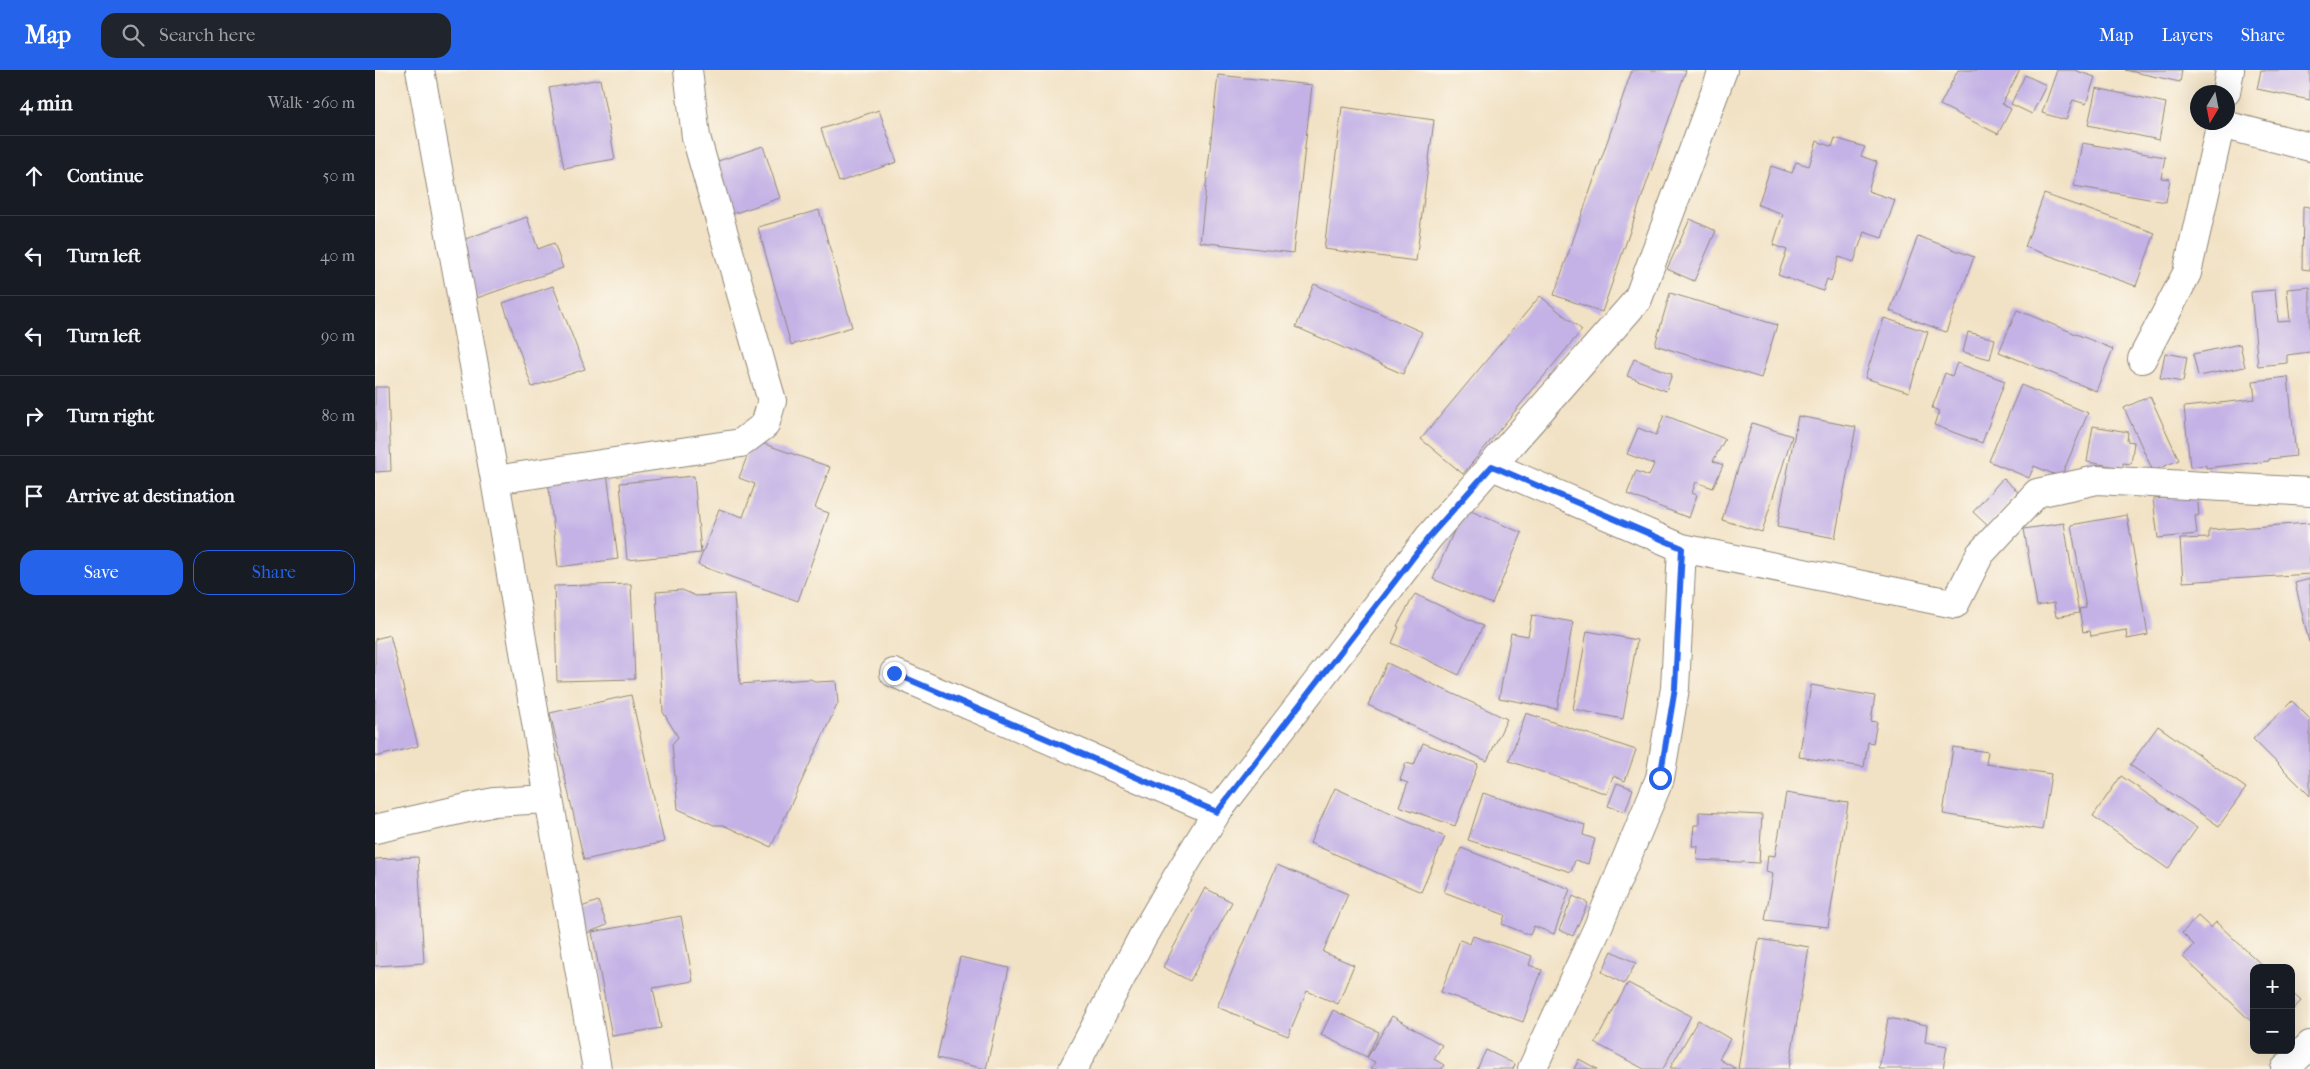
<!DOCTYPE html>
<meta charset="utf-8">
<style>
:root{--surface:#171b24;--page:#20242c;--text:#f1f3f6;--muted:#9ea1a6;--line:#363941;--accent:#2563eb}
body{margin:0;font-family:"IM FELL French Canon",serif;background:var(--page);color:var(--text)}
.controls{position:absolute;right:15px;bottom:15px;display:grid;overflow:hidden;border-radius:10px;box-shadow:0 5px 20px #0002}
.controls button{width:45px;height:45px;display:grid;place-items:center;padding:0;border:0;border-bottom:1px solid var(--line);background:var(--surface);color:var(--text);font:25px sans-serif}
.compass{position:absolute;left:1815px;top:15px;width:45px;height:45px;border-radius:50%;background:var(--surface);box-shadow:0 5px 20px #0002;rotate:190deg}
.stop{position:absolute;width:15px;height:15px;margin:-11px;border:4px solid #2563eb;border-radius:50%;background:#fff}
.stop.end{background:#2563eb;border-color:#fff;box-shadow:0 1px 5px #0008}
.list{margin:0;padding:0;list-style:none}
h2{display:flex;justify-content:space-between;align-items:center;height:65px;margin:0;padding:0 20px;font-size:21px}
h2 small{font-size:16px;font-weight:400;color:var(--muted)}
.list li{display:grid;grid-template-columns:32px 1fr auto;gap:15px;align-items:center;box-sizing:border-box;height:80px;padding:0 20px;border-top:1px solid var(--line)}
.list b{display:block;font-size:19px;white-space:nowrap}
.list em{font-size:16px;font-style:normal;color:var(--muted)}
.actions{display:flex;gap:10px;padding:15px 20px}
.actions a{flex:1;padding:11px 0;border:1px solid var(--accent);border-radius:15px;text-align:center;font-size:18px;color:var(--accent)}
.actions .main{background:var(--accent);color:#fff}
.icon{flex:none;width:28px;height:28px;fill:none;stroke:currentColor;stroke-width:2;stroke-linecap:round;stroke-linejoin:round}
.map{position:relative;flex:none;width:1935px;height:999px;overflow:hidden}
header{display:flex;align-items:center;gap:30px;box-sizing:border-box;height:70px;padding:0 25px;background:var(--accent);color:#fff}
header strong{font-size:24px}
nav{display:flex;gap:28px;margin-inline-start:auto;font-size:18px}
.search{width:350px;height:45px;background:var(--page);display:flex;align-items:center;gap:12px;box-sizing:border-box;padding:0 18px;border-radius:15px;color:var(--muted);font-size:19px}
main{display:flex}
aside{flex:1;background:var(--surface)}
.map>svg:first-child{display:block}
</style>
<header>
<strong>Map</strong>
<div class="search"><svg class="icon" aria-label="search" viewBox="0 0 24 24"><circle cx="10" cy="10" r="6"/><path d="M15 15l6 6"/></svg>Search here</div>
<nav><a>Map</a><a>Layers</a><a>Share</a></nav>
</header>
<main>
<aside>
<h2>4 min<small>Walk · 260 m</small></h2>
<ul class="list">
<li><svg class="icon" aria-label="ahead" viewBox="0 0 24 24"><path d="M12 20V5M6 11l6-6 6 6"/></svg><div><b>Continue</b></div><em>50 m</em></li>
<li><svg class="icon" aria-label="left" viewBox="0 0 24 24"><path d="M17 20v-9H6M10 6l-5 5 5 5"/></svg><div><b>Turn left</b></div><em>40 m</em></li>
<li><svg class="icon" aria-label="left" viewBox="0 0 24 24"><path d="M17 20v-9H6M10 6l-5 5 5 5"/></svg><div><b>Turn left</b></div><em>90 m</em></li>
<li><svg class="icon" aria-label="right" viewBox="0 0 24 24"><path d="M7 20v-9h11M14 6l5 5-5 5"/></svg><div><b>Turn right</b></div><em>80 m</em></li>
<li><svg class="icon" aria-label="arrive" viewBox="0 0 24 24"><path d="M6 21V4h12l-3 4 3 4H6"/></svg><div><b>Arrive at destination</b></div></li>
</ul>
<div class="actions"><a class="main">Save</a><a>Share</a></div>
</aside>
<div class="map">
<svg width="1935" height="999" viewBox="0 0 1935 999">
<rect width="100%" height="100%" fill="#fbf7ec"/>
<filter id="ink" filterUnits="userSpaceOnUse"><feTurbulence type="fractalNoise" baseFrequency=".02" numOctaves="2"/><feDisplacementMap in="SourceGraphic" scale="10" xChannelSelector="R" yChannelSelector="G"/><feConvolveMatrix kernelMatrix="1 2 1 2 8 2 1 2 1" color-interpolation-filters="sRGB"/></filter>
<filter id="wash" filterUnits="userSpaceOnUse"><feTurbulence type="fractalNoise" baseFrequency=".0096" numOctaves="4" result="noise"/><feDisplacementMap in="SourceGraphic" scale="20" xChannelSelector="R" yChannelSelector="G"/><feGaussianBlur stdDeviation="1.12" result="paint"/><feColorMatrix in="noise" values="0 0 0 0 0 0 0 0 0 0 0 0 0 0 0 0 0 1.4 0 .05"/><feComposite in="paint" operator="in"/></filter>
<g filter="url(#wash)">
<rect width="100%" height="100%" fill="#f2e2c5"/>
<g id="blocks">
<path fill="#c4b2e6" d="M1257,0H1311L1227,242L1179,225Z
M1583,0H1645L1627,34L1636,39L1623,64L1565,35Z
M1682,0H1699L1720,7L1711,34L1698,30L1691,50L1667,43Z
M1750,0H1807L1805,12Z
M1886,0H1935V30L1882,19Z
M843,5L937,15L918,183L825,172Z
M1650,5L1671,15L1657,44L1636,34Z
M225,9L240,89L189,98L174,18Z
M1721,18L1791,33L1784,70L1713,55Z
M967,37L1059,50L1041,191L949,179Z
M504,40L522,92L464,112L446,59Z
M1460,68L1490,77L1486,86L1502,92L1493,121L1520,130L1507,168L1489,162L1479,192L1464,187L1456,211L1452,209L1448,221L1403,205L1412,180L1398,175L1408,144L1383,135L1396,96L1417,103L1421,92L1434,96L1442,71L1457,77Z
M1707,73L1790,87L1786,108L1795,109L1791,132L1699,116Z
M388,76L405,128L354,145L337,93Z
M1669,124L1780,163L1761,216L1650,177Z
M1928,136L1935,137V200L1927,199Z
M444,140L477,257L416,275L383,157Z
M152,147L163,179L179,173L188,198L102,228L82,172Z
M1315,149L1341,161L1319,211L1292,199Z
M1543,166L1599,187L1571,262L1515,241Z
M939,214L1047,262L1028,304L921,257Z
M178,216L210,299L157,317L128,233Z
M1935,217V282L1912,285V293L1883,296L1876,222L1900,220L1903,252L1915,251L1912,219Z
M1295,223L1402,255L1386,308L1280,275Z
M1165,226L1207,260L1088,404L1046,369Z
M1642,240L1738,279L1721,321L1624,282Z
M1509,248L1553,262L1534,322L1490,308Z
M1593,262L1620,269L1615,289L1588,282Z
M1865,274L1870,297L1823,306L1818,284Z
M1790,283L1812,287L1808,312L1785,308Z
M1259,289L1297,304L1291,321L1252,306Z
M1582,293L1630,311L1607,373L1559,355L1564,341L1557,338L1570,303L1577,306Z
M1913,307L1921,386L1894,389V391L1831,398V395L1815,397L1809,337L1880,329L1878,311Z
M1646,315L1713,343L1686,407L1659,396L1654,408L1614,391Z
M0,317H13L16,401L0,402Z
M1775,326L1804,390L1778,401L1749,338Z
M1289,345L1350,369L1338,391L1348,395L1338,418L1321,412L1317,423L1322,425L1314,448L1252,424L1261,401L1274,406L1279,394L1252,384L1263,358L1281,365Z
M1423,346L1481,357L1460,468L1402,457Z
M1377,353L1417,366L1387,462L1347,450Z
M1718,356L1753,362L1752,371L1759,372L1756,394L1748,393V398L1712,392Z
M378,370L455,397L440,438L454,443L423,531L323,495L344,439L368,447L380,414L364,408Z
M232,403L243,489L183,497L173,410Z
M319,406L326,483L252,490L245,413Z
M1628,408L1643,422L1613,456L1598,442Z
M1822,425L1824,445L1820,446L1822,464L1783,468L1778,429Z
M1089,438L1147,463L1117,534L1058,509Z
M1752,445L1773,565L1752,569L1751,560L1716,566L1715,561L1708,562L1704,539L1711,538L1696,455Z
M1689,453L1704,543L1681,547L1679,533L1662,536L1649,459Z
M1935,453V504L1808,512L1805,469L1834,468V460Z
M1935,509V572H1934L1920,513Z
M256,514L260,609L182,611L179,516Z
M307,520L321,526L359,524L365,614L435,609L442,612L461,611L463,633L396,777L348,755H339L303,739L297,674L303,667L288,642L281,522Z
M1040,524L1108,556L1084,605L1017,573L1024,557L1022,556Z
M1157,545L1198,552L1182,639L1124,628L1136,563L1153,566Z
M1212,561L1262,570L1248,649L1198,639Z
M15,565L43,676L0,687V569Z
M1012,593L1132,649L1112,691L993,635Z
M1436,615L1500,626L1496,651L1502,652L1498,673L1493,672L1489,697L1424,687Z
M256,625L289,772L209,790L175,643Z
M1917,631L1935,649V726L1878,669Z
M1151,643L1261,680L1250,711L1238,706L1232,724L1134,691Z
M1783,656L1871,718L1844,756L1755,695Z
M1048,673L1103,694L1080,756L1024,736L1033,713L1025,710L1031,693L1039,695Z
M1578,677L1613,682L1611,694L1676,704L1667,760L1568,744Z
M1746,706L1822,758L1793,799L1718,746Z
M1242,713L1258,719L1250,742L1233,736Z
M960,718L1070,767L1046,822L935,773Z
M1108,723L1210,755L1208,765L1220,769L1213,794L1200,790L1196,802L1093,770Z
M1411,723L1473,733L1453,857L1390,850L1398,804L1391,802L1393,785L1400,786Z
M1324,742L1387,745L1384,793L1322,790L1323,776H1317L1319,755H1324Z
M1086,778L1195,819L1179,864L1159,856L1155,865L1127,854L1130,845L1069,822Z
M43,787L49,893L0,896V789Z
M902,795L973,824L948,882L979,895L963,934L932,921L913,966L842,937Z
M830,818L857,832L815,911L788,897Z
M1198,826L1213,833L1198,866L1184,860Z
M223,831L232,855L207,865L198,840Z
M306,846L318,911L278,918L286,958L237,966L217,862Z
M1823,846L1836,858L1841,852L1890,898H1879V954L1808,887L1819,875L1807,863Z
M1098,866L1157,886L1154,895L1167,900L1148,952L1066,922L1085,870L1095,874Z
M1384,869L1434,877L1414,999H1363Z
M1237,881L1261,893L1249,914L1227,902Z
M585,887L634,898L611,999L562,988Z
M1253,913L1316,946L1288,999H1269L1220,973Z
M1916,922L1926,931L1916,942Z
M958,940L1004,962L992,987L946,965Z
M1017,946L1067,975L1059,989L1069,995L1067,999H996L1000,992L992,988Z
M1513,948L1552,955L1550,972L1572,976L1568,999H1504Z
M1323,950L1355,969L1344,989L1361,999L1295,998Z
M1111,980L1140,994L1138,999H1102Z
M1204,989L1222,999H1199Z"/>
</g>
</g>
<g filter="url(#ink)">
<use href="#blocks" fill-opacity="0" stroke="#8e8678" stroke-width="1"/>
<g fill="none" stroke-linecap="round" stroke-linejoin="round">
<g stroke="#8e8678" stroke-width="30">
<path id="minor" d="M1851,22L1855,0
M1846,54L1935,77
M1767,289L1812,203L1846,52
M1117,396L1307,478L1580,534L1605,484L1662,423L1722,410L1935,422
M120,410L366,373L390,355L397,331L321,67L313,0
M519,603L842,742
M174,729L222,999
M0,759L119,732L174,729L120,410L45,0
M698,999L768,866L802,807L842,742L1054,467L1263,229L1348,0
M1157,999L1222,859L1285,708L1300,618L1307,478
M1910,999L1935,975"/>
</g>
<use href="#minor" stroke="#fff" stroke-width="28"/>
</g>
</g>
<g fill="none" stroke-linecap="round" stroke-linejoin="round" filter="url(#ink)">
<path stroke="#2563eb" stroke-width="6" d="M519,603L842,742L1054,467L1117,396L1307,478L1300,618L1285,708"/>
</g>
</svg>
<div class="controls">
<button>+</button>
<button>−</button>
</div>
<svg class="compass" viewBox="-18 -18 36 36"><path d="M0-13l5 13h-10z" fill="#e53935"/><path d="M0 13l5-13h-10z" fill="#9ea1a6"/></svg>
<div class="stop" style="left:1285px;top:708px"></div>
<div class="stop end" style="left:519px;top:603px"></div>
</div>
</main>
